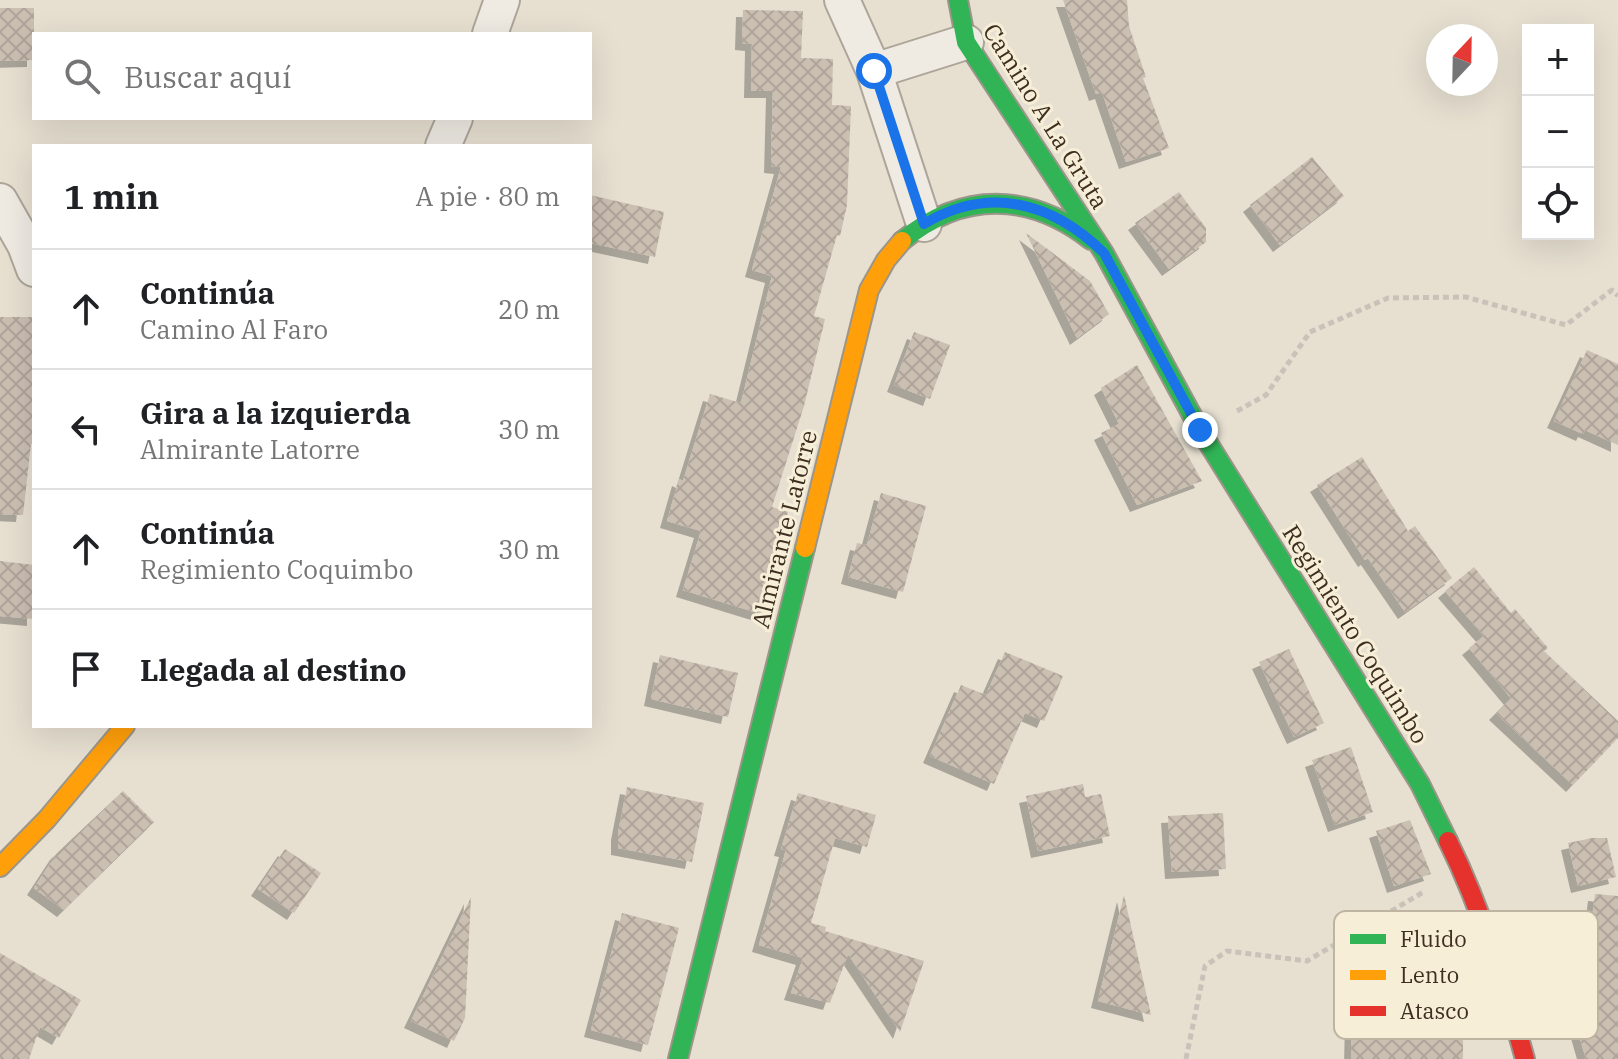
<!DOCTYPE html>
<html lang="es">
<meta charset="utf-8">
<style>
:root{--surface:#fff;--page:#f6f6f6;--text:#202124;--muted:#757577;--line:#e0e0e0}
body{margin:0;font-family:"IBM Plex Serif",serif;background:var(--page);color:var(--text)}
.controls{position:absolute;right:24px;top:24px;display:grid;overflow:hidden;border-radius:0px;box-shadow:0 8px 32px #0002}
.controls button{width:72px;height:72px;display:grid;place-items:center;padding:0;border:0;border-bottom:2px solid var(--line);background:var(--surface);color:var(--text);font:40px sans-serif}
.compass{position:absolute;left:1426px;top:24px;width:72px;height:72px;border-radius:50%;background:var(--surface);box-shadow:0 8px 32px #0002;rotate:22deg}
.stop{position:absolute;width:24px;height:24px;margin:-18px;border:6px solid #1a73e8;border-radius:50%;background:#fff}
.stop.end{background:#1a73e8;border-color:#fff;box-shadow:0 2px 8px #0008}
.list{margin:0;padding:0;list-style:none}
h2{display:flex;justify-content:space-between;align-items:center;height:104px;margin:0;padding:0 32px;font-size:34px}
h2 small{font-size:26px;font-weight:400;color:var(--muted)}
.list li{display:grid;grid-template-columns:52px 1fr auto;gap:24px;align-items:center;box-sizing:border-box;height:120px;padding:0 32px;border-top:2px solid var(--line)}
.list b{display:block;font-size:30px;white-space:nowrap}
.list p{margin:0;font-size:26px;white-space:nowrap;color:var(--muted)}
.list em{font-size:26px;font-style:normal;color:var(--muted)}
.icon{flex:none;width:44px;height:44px;fill:none;stroke:currentColor;stroke-width:2;stroke-linecap:round;stroke-linejoin:round}
.map{position:relative;flex:none;width:1618px;height:1059px;overflow:hidden}
.search{position:absolute;background:var(--surface);box-shadow:0 8px 32px #0002;left:32px;top:32px;width:560px;height:88px;display:flex;align-items:center;gap:20px;box-sizing:border-box;padding:0 28px;border-radius:0px;color:var(--muted);font-size:30px}
.panel{position:absolute;background:var(--surface);box-shadow:0 8px 32px #0002;left:32px;top:144px;width:560px;height:584px;border-radius:0px}
.map>svg:first-child{display:block}
</style>
<div class="map">
<svg width="1618" height="1059" viewBox="0 0 1618 1059">
<defs>
<pattern id="building-cross-hatch" width="8" height="8" patternUnits="userSpaceOnUse" patternTransform="scale(2)"><rect width="8" height="8" fill="#cbbfb2"/><path d="M0 0l8 8M0 8l8-8" fill="none" stroke="#afa499"/></pattern>
<filter id="shadow"><feDropShadow dx="-7" dy="7" stdDeviation="0" flood-color="#0004"/></filter>
</defs>
<rect width="100%" height="100%" fill="#e7e0d1"/>
<path fill="url(#building-cross-hatch)" filter="url(#shadow)" d="M1063,0H1127L1129,26L1146,77L1143,78L1169,148L1126,162L1102,92L1096,94Z
M0,8H34V60L0,61Z
M743,10L803,11L801,58L833,59L832,105L851,106L847,205L840,236L837,235L814,316L825,319L804,406L772,507L788,512L761,614L683,590L701,531L667,521L679,479L683,481L710,394L741,403L772,276L752,270L781,167L771,166L773,91H751L752,44L742,43Z
M1312,157L1344,196L1280,245L1250,205Z
M1179,192L1206,228V242L1169,269L1135,223Z
M590,195L664,212L655,257L590,243Z
M1026,233L1090,281L1109,314L1077,338Z
M0,317H33L34,444H31L23,515L0,514Z
M914,332L950,345L930,399L894,385Z
M1587,350L1618,364V445L1585,430L1583,434L1554,421Z
M1137,365L1202,481L1137,505L1101,433L1119,424L1101,388Z
M1362,457L1408,531L1415,526L1452,578L1405,612L1368,558L1365,560L1317,485Z
M881,493L926,506L903,592L848,577L857,543L867,545Z
M0,561L34,565V619L0,616Z
M1474,567L1511,613L1515,609L1548,648L1544,651L1618,721V738L1573,785L1496,713L1511,698L1469,648L1484,636L1445,591Z
M1289,649L1324,723L1294,737L1259,662Z
M1005,652L1063,676L1044,721L1025,713L994,784L930,756L961,685L986,695Z
M660,655L738,673L728,717L651,699Z
M1351,747L1373,812L1335,825L1312,760Z
M1083,784L1085,797L1101,794L1110,836L1038,851L1026,796Z
M627,787L704,803L692,862L618,848V833Z
M123,791L154,822L64,910L34,888L57,853Z
M798,793L876,815L867,847L835,838L811,923L826,927L825,931L924,961L900,1032L848,954L830,1003L791,993L803,958L759,945L786,850L781,849Z
M1223,813L1226,869L1172,872L1168,816Z
M1410,820L1431,874L1394,886L1376,831Z
M1592,838H1607L1616,877L1578,886L1568,843Z
M285,849L321,873L294,913L258,889Z
M1595,894L1618,896V1059H1586L1574,1018L1580,1016Z
M1124,895L1151,1015L1098,1001Z
M471,897L465,1018L454,1041L411,1021Z
M622,913L679,928L648,1045L591,1030Z
M0,953L81,1000L59,1038L40,1027L29,1059H0Z
M1353,964L1398,967L1395,1025H1463V1059H1351Z"/>
<g fill="none" stroke-linecap="round" stroke-linejoin="round">
<g stroke="#ada599" stroke-width="38">
<path id="street" d="M842,0L874,71L924,224
M490,34L502,0
M874,71L966,42
M443,146L455,118
M0,201L25,245L34,269"/>
</g>
<g stroke="#9c958a" stroke-width="22">
<path id="fast" d="M958,0L966,42L1104,253L1200,430L1420,784L1448,841
M902,241C962,191 1030,192 1091,240
M678,1059L805,548"/>
</g>
<g stroke="#9c958a" stroke-width="22">
<path id="slow" d="M805,548L869,290L886,260L902,241
M0,867L47,819L125,726"/>
</g>
<g stroke="#9c958a" stroke-width="22">
<path id="jam" d="M1448,841C1483,912 1504,984 1525,1059"/>
</g>
<path stroke="#c8c2b9" stroke-width="5" stroke-dasharray="6 4" stroke-linecap="butt" d="M1237,411L1266,395L1310,332L1388,298L1466,297L1566,325L1612,290L1618,296
M1186,1059L1205,966L1227,951L1307,961L1425,891"/>
<use href="#street" stroke="#efebe3" stroke-width="34"/>
<use href="#fast" stroke="#30b455" stroke-width="18"/>
<use href="#slow" stroke="#ff9f0a" stroke-width="18"/>
<use href="#jam" stroke="#e5322d" stroke-width="18"/>
</g>
<g fill="none" stroke-linecap="round" stroke-linejoin="round">
<path stroke="#1a73e8" stroke-width="10" d="M874,71L924,224C989,185 1052,202 1104,253L1200,430"/>
</g>
<g text-anchor="middle" dominant-baseline="central" stroke-width="6" stroke-linejoin="round" paint-order="stroke">
<g font-size="24" fill="#3d2e20" stroke="#f7eed8">
<text transform="translate(1046 116) rotate(58)">Camino A La Gruta</text>
<text transform="translate(784 529) rotate(-76)">Almirante Latorre</text>
<text transform="translate(1356 634) rotate(58)">Regimiento Coquimbo</text>
</g>
</g>
<rect x="1334" y="911" width="264" height="128" rx="12" fill="#f7eed8" stroke="#bfb4a1" stroke-width="2"/>
<rect x="1350" y="934" width="36" height="10" fill="#30b455"/>
<rect x="1350" y="970" width="36" height="10" fill="#ff9f0a"/>
<rect x="1350" y="1006" width="36" height="10" fill="#e5322d"/>
<g font-size="22" fill="#3d2e20">
<text x="1400" y="947">Fluido</text>
<text x="1400" y="983">Lento</text>
<text x="1400" y="1019">Atasco</text>
</g>
</svg>
<div class="controls">
<button>+</button>
<button>−</button>
<button><svg class="icon" aria-label="locate" viewBox="0 0 24 24"><circle cx="12" cy="12" r="6"/><path d="M12 2v4M12 18v4M2 12h4M18 12h4"/></svg></button>
</div>
<svg class="compass" viewBox="-18 -18 36 36"><path d="M0-13l5 13h-10z" fill="#e53935"/><path d="M0 13l5-13h-10z" fill="#757577"/></svg>
<div class="stop" style="left:874px;top:71px"></div>
<div class="stop end" style="left:1200px;top:430px"></div>
<div class="search"><svg class="icon" aria-label="search" viewBox="0 0 24 24"><circle cx="10" cy="10" r="6"/><path d="M15 15l6 6"/></svg>Buscar aquí</div>
<section class="panel">
<h2>1 min<small>A pie · 80 m</small></h2>
<ul class="list">
<li><svg class="icon" aria-label="ahead" viewBox="0 0 24 24"><path d="M12 20V5M6 11l6-6 6 6"/></svg><div><b>Continúa</b><p>Camino Al Faro</p></div><em>20 m</em></li>
<li><svg class="icon" aria-label="left" viewBox="0 0 24 24"><path d="M17 20v-9H6M10 6l-5 5 5 5"/></svg><div><b>Gira a la izquierda</b><p>Almirante Latorre</p></div><em>30 m</em></li>
<li><svg class="icon" aria-label="ahead" viewBox="0 0 24 24"><path d="M12 20V5M6 11l6-6 6 6"/></svg><div><b>Continúa</b><p>Regimiento Coquimbo</p></div><em>30 m</em></li>
<li><svg class="icon" aria-label="arrive" viewBox="0 0 24 24"><path d="M6 21V4h12l-3 4 3 4H6"/></svg><div><b>Llegada al destino</b></div></li>
</ul>
</section>
</div>
